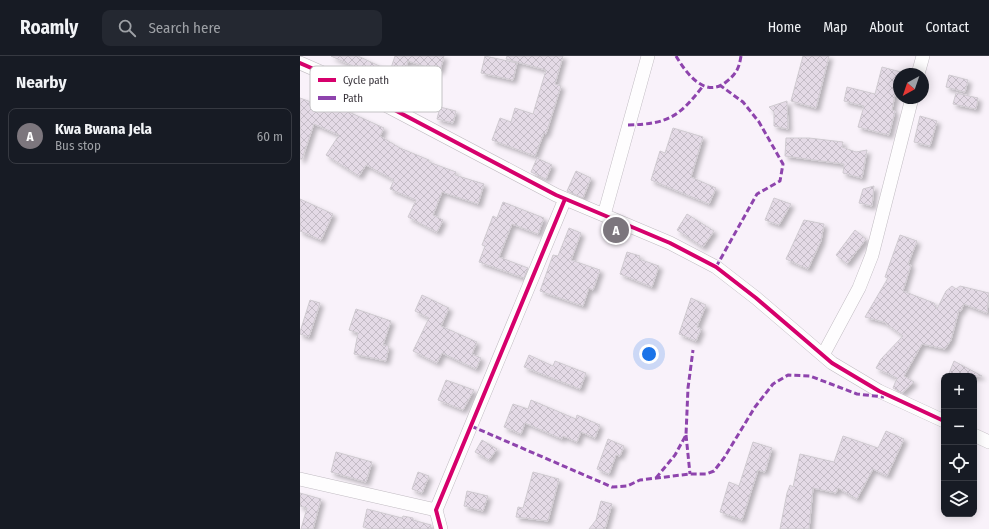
<!DOCTYPE html>
<meta charset="utf-8">
<style>
:root{--surface:#171b24;--page:#242831;--text:#f1f3f6;--muted:#9ea1a6;--line:#363941;--accent:#7c767d}
body{margin:0;font-family:"Fira Sans Condensed",sans-serif;background:var(--page);color:var(--text)}
.controls{position:absolute;right:12px;bottom:12px;display:grid;overflow:hidden;border-radius:8px;box-shadow:0 2px 10px #0003}
.controls button{width:36px;height:36px;display:grid;place-items:center;padding:0;border:0;border-bottom:1px solid var(--line);background:var(--surface);color:var(--text);font:20px sans-serif}
.compass{position:absolute;left:593px;top:12px;width:36px;height:36px;border-radius:50%;background:var(--surface);box-shadow:0 2px 10px #0003;rotate:220deg}
.you{position:absolute;left:349px;top:298px;width:14px;height:14px;margin:-10px;border:3px solid #fff;border-radius:50%;background:#1a73e8;box-shadow:0 0 0 6px #1a73e833}
.badge{display:grid;place-items:center;width:26px;height:26px;border-radius:50%;background:var(--accent);color:#fff;font-size:13px;font-weight:700}
.pin{position:absolute;translate:-50% -50%;border:2px solid #fff;box-shadow:0 1px 4px #0006}
.list{margin:0;padding:0;list-style:none}
h2{display:flex;justify-content:space-between;align-items:center;height:52px;margin:0;padding:0 16px;font-size:17px}
h2 small{font-size:13px;font-weight:400;color:var(--muted)}
.list li{display:grid;grid-template-columns:26px 1fr auto;gap:12px;align-items:center;box-sizing:border-box;height:56px;margin:0 8px 8px;padding:0 8px;border:1px solid var(--line);border-radius:8px}
.list b{display:block;font-size:15px;white-space:nowrap}
.list p{margin:0;font-size:13px;white-space:nowrap;color:var(--muted)}
.list em{font-size:13px;font-style:normal;color:var(--muted)}
.icon{flex:none;width:22px;height:22px;fill:none;stroke:currentColor;stroke-width:2;stroke-linecap:round;stroke-linejoin:round}
.map{position:relative;flex:none;width:689px;height:473px;overflow:hidden}
header{display:flex;align-items:center;gap:24px;box-sizing:border-box;height:56px;padding:0 20px;background:var(--surface);border-bottom:1px solid var(--line)}
header strong{font-size:19px}
nav{display:flex;gap:22px;margin-inline-start:auto;font-size:14px}
.search{width:280px;height:36px;background:var(--page);display:flex;align-items:center;gap:10px;box-sizing:border-box;padding:0 14px;border-radius:8px;color:var(--muted);font-size:15px}
main{display:flex}
aside{flex:1;background:var(--surface)}
.map>svg:first-child{display:block}
</style>
<header>
<strong>Roamly</strong>
<div class="search"><svg class="icon" aria-label="search" viewBox="0 0 24 24"><circle cx="10" cy="10" r="6"/><path d="M15 15l6 6"/></svg>Search here</div>
<nav><a>Home</a><a>Map</a><a>About</a><a>Contact</a></nav>
</header>
<main>
<aside>
<h2>Nearby<small></small></h2>
<ul class="list">
<li><span class="badge">A</span><div><b>Kwa Bwana Jela</b><p>Bus stop</p></div><em>60 m</em></li>
</ul>
</aside>
<div class="map">
<svg width="689" height="473" viewBox="0 0 689 473">
<defs>
<pattern id="building-cross-hatch" width="8" height="8" patternUnits="userSpaceOnUse"><rect width="8" height="8" fill="#e4dae6"/><path d="M0 0l8 8M0 8l8-8" fill="none" stroke="#c4bcc6"/></pattern>
<filter id="shadow"><feDropShadow dx="3.5" dy="3.5" stdDeviation="2" flood-color="#0004"/></filter>
</defs>
<rect width="100%" height="100%" fill="#f9f2fa"/>
<path fill="url(#building-cross-hatch)" stroke="#cfcad0" filter="url(#shadow)" d="M31,0H58L90,15L95,0H144L140,15L108,5L102,25L128,36L122,49L50,18L53,10Z
M185,0L217,7L213,24L181,17Z
M207,0H263L255,28L261,30L246,78L244,77L235,100L192,84L200,62L211,66L215,52L233,58L246,14L206,3Z
M503,0H529L516,52L491,45Z
M582,11L601,16L599,18L592,54L595,55L589,79L558,71L564,50L544,45L547,31L575,38Z
M649,19L668,24L665,36L646,31Z
M656,37L678,42L676,53L653,48Z
M0,42L25,51L27,45L50,55L49,56L84,72L80,80L100,92L129,104V106L156,116L155,119L184,128L178,148L142,136L133,159L143,164L137,176L108,161L116,144L90,133L94,124L66,109L59,120L26,99L39,79L14,68L2,103H0Z
M487,45L488,73L474,70V56L469,51Z
M140,51L156,55L153,67L137,63Z
M620,60L637,65L630,90L614,86Z
M373,72L403,81L391,121L416,132L409,148L351,124L360,95L365,97Z
M486,82H509L543,86L542,91L556,96L567,94L562,122L543,117L544,108L485,100Z
M237,102L252,109L246,123L231,116Z
M276,115L291,122L283,142L267,135Z
M574,130L572,150L559,147L563,133Z
M474,142L491,148L479,169L465,164Z
M0,143L33,158L21,184L0,175Z
M203,146L244,162L238,178L212,168L199,201L228,212L224,222L179,206L185,190L182,189L193,160L197,162Z
M387,158L414,175L403,191L377,174Z
M504,164L524,168L521,185L508,213L486,203Z
M269,172L281,177L271,204L300,214L293,234L289,232L283,250L240,235L253,199L258,200Z
M555,174L566,183L547,208L536,199Z
M600,179L617,185L608,208L611,209L603,235L634,247L637,253L646,235L652,230L656,233L660,230L689,237L687,257L664,248L661,255L659,254L651,284L645,293L622,288L604,320L614,326L602,337L593,332L597,322L576,312L581,303L603,280L584,266L565,261L588,222L585,221Z
M327,196L340,200L339,203L359,210L352,231L320,218Z
M122,239L149,252L141,270L177,286L172,298L181,302L176,313L142,297L137,307L113,295L129,262L115,255Z
M391,242L406,249L397,271L401,273L396,285L379,278Z
M10,244L20,247L9,281L0,278V276Z
M56,253L91,265L83,289L89,290L86,305L54,298L58,277L49,274Z
M229,299L253,310L255,305L286,317L280,333L224,311Z
M654,305L682,320H648Z
M146,324L174,334L163,354L138,344Z
M231,344L276,363L277,359L300,369L295,382L281,376L277,386L263,380L262,383L225,367L221,378L204,371L213,348L228,353Z
M586,375L604,383L587,420L573,413L557,443L538,432L536,437L513,432L509,473H480L487,437L490,429L493,431L500,398L534,406L543,380L578,392Z
M308,383L324,390L320,400L316,399L309,418L297,413Z
M182,384L197,393L189,404L175,396Z
M453,386L472,392L465,416L458,414L442,464L420,456L429,426L439,430Z
M36,396L72,406L66,426L31,416Z
M118,416L129,420L122,437L112,433Z
M233,416L259,423L248,465L216,461L218,451L223,452Z
M167,435L188,440L183,455L164,450Z
M0,437L21,443L13,473H1L7,452L0,450Z
M301,445L312,448L305,473H289L296,464Z
M67,453L102,462L103,460L113,462V464L131,469L130,473H70L63,471Z"/>
<g fill="none" stroke-linecap="round" stroke-linejoin="round">
<g stroke="#c1bcc2" stroke-width="14">
<path id="street" d="M0,7L32,21L256,139L370,187L416,211L456,242L532,307L579,335L644,365
M618,18L623,0
M304,159L348,0
M523,299L559,232L572,199L612,42
M674,379L689,386
M0,423L136,454
M141,473L136,454L265,143"/>
</g>
<use href="#street" stroke="#fefdfe" stroke-width="13"/>
<path stroke="#8e44ad" stroke-width="3" stroke-dasharray="6 3" stroke-linecap="butt" d="M376,0C386,17 405,43 426,26C436,18 439,13 441,0
M328,69C368,68 379,61 403,30
M416,211L457,138L480,125L483,108L459,66L443,46L421,30
M171,370L312,431L327,430L340,424L390,418H406L414,415L424,402L455,351L473,328L488,319L510,320L557,338L584,341
M386,379L390,418
M356,422L375,399L386,379L388,332L393,294"/>
<g stroke="#fff" stroke-width="6">
<path id="cycleway" d="M0,7L32,21L256,139L370,187L416,211L456,242L532,307L579,335L644,365
M141,473L136,454L265,143"/>
</g>
<use href="#cycleway" stroke="#d6006c" stroke-width="4"/>
</g>
<rect x="10" y="10" width="132" height="46" rx="6" fill="#fff" stroke="#c3c2c4" stroke-width="1"/>
<rect x="18" y="22" width="18" height="4" fill="#d6006c"/>
<rect x="18" y="40" width="18" height="4" fill="#8e44ad"/>
<g font-size="11" fill="#38333a">
<text x="43" y="28">Cycle path</text>
<text x="43" y="46">Path</text>
</g>
</svg>
<div class="controls">
<button>+</button>
<button>−</button>
<button><svg class="icon" aria-label="locate" viewBox="0 0 24 24"><circle cx="12" cy="12" r="6"/><path d="M12 2v4M12 18v4M2 12h4M18 12h4"/></svg></button>
<button><svg class="icon" aria-label="layers" viewBox="0 0 24 24"><path d="M12 4l9 5-9 5-9-5zM3 14l9 5 9-5"/></svg></button>
</div>
<svg class="compass" viewBox="-18 -18 36 36"><path d="M0-13l5 13h-10z" fill="#e53935"/><path d="M0 13l5-13h-10z" fill="#9ea1a6"/></svg>
<div class="you"></div>
<div class="pin badge" style="left:316px;top:174px">A</div>
</div>
</main>
